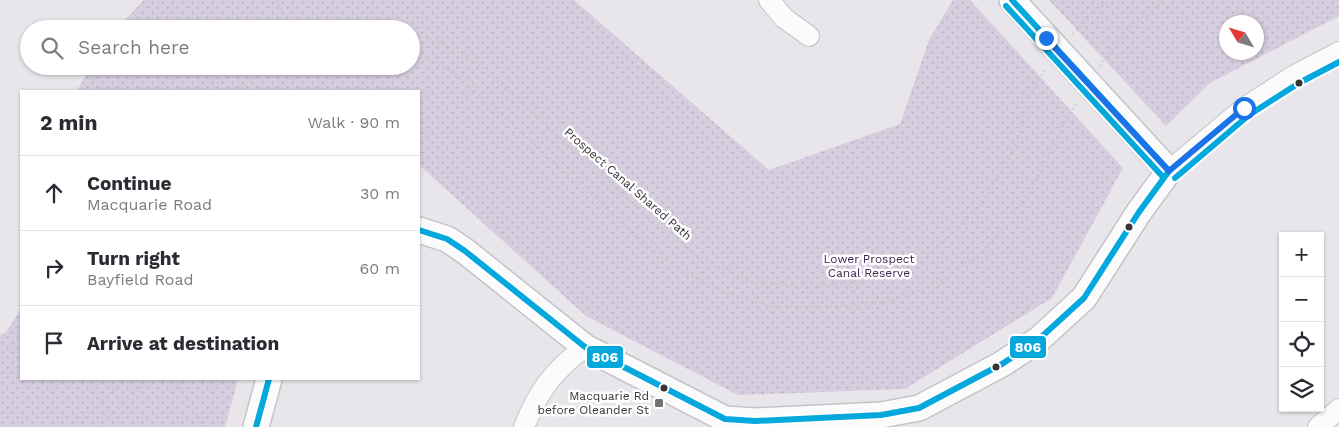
<!DOCTYPE html>
<meta charset="utf-8">
<style>
:root{--surface:#fff;--page:#f2f2f3;--text:#2b2b33;--muted:#7c7c81;--line:#e1e1e2}
body{margin:0;font-family:"Work Sans",sans-serif;background:var(--page);color:var(--text)}
.controls{position:absolute;right:15px;bottom:15px;display:grid;overflow:hidden;border-radius:0px;box-shadow:0 1px 4px #0004}
.controls button{width:45px;height:45px;display:grid;place-items:center;padding:0;border:0;border-bottom:1px solid var(--line);background:var(--surface);color:var(--text);font:25px sans-serif}
.compass{position:absolute;left:1219px;top:15px;width:45px;height:45px;border-radius:50%;background:var(--surface);box-shadow:0 1px 4px #0004;rotate:308deg}
.stop{position:absolute;width:15px;height:15px;margin:-11px;border:4px solid #1a73e8;border-radius:50%;background:#fff}
.stop.end{background:#1a73e8;border-color:#fff;box-shadow:0 1px 5px #0008}
.list{margin:0;padding:0;list-style:none}
h2{display:flex;justify-content:space-between;align-items:center;height:65px;margin:0;padding:0 20px;font-size:21px}
h2 small{font-size:16px;font-weight:400;color:var(--muted)}
.list li{display:grid;grid-template-columns:32px 1fr auto;gap:15px;align-items:center;box-sizing:border-box;height:75px;padding:0 20px;border-top:1px solid var(--line)}
.list b{display:block;font-size:19px;white-space:nowrap}
.list p{margin:0;font-size:16px;white-space:nowrap;color:var(--muted)}
.list em{font-size:16px;font-style:normal;color:var(--muted)}
.icon{flex:none;width:28px;height:28px;fill:none;stroke:currentColor;stroke-width:2;stroke-linecap:round;stroke-linejoin:round}
.map{position:relative;flex:none;width:1339px;height:427px;overflow:hidden}
.search{position:absolute;background:var(--surface);box-shadow:0 1px 4px #0004;left:20px;top:20px;width:400px;height:55px;display:flex;align-items:center;gap:12px;box-sizing:border-box;padding:0 18px;border-radius:28px;color:var(--muted);font-size:19px}
.panel{position:absolute;background:var(--surface);box-shadow:0 1px 4px #0004;left:20px;top:90px;width:400px;height:290px;border-radius:0px}
.map>svg:first-child{display:block}
</style>
<div class="map">
<svg width="1339" height="427" viewBox="0 0 1339 427">
<defs>
<pattern id="park-dots" width="8" height="8" patternUnits="userSpaceOnUse" patternTransform="scale(1.25)"><rect width="8" height="8" fill="#d6cedf"/><path d="M2 2h.1M6 6h.1" fill="none" stroke="#b8b2c0" stroke-width="1.8" stroke-linecap="round"/></pattern>
</defs>
<rect width="100%" height="100%" fill="#e8e6eb"/>
<path fill="url(#park-dots)" fill-rule="evenodd" d="M144,0H574L769,170L900,124L929,40L953,0H970L1123,168L1052,298L905,389L738,395L586,316L419,165V91H77L91,66H411V29H117Z
M1049,0H1339V16L1210,83L1166,126ZM1226,22H1256V52H1226Z
M21,309V379H238L225,427H0V335L6,332Z"/>
<g fill="none" stroke-linecap="round" stroke-linejoin="round">
<g stroke="#c5c3c7" stroke-width="22">
<path id="minor" d="M769,0L784,18L809,36
M1169,171L1244,108L1295,75L1339,52
M524,427C538,391 554,370 585,347
M1318,427L1339,409"/>
</g>
<g stroke="#c5c3c7" stroke-width="28">
<path id="tertiary" d="M1012,0L1047,38
M419,230L447,239L465,251L585,347L725,419L755,421L881,415L919,408L1002,364L1038,340L1084,298L1139,212L1169,171L1068,61
M256,427L269,379"/>
</g>
<path stroke="#c6c5c7" stroke-width="3" stroke-dasharray="1 4" stroke-linecap="butt" d="M277,0L289,29
M329,29L380,26L391,29
M411,34L435,40L476,62L651,220L700,258L751,282L811,288L868,279L925,257L975,215L1013,152L1033,89L1046,68
M1073,34L1109,0
M411,54L454,72L632,232L675,267L721,291L770,306L825,307L871,304
M1100,66C1115,39 1140,18 1164,0
M211,91L218,82L239,66
M238,91L260,74L275,66
M850,282C866,311 870,305 899,297C944,285 980,257 1009,221C1014,214 1021,207 1025,200C1044,168 1056,133 1077,103
M175,379L205,427
M67,427L93,411L124,379
M101,427L139,389L145,379"/>
<use href="#minor" stroke="#fcfbfc" stroke-width="20"/>
<use href="#tertiary" stroke="#fcfbfc" stroke-width="25"/>
<g stroke="#c5c3c7" stroke-width="28" stroke-linecap="butt">
<path id="tertiary-bridge" d="M1047,38L1068,61"/>
</g>
<use href="#tertiary-bridge" stroke="#fcfbfc" stroke-width="25"/>
<g stroke="#fff" stroke-width="10">
<path id="bus-1" d="M1012,0L1169,171
M419,230L447,239L465,251L585,347L725,419L755,421L881,415L919,408L1002,364L1038,340L1084,298L1139,212L1169,171
M256,427L269,379"/>
</g>
<g stroke="#fff" stroke-width="10">
<path id="bus-2" d="M1006,6L1163,177
M1175,178L1249,115L1299,83L1339,62"/>
</g>
<use href="#bus-1" stroke="#05a8dd" stroke-width="6"/>
<use href="#bus-2" stroke="#05a8dd" stroke-width="6"/>
</g>
<g fill="none" stroke-linecap="round" stroke-linejoin="round">
<path stroke="#1a73e8" stroke-width="6" d="M1046,38L1169,171L1244,108"/>
</g>
<g fill="#363437" stroke="#fff" stroke-width="2">
<circle cx="1299" cy="83" r="4.5"/>
<circle cx="1129" cy="227" r="4.5"/>
<circle cx="996" cy="367" r="4.5"/>
<circle cx="664" cy="388" r="4.5"/>
</g>
<rect fill="#747276" stroke="#fff" stroke-width="2" x="654" y="398" width="10" height="10" rx="2.5"/>
<g text-anchor="middle" dominant-baseline="central" stroke-width="5" stroke-linejoin="round" paint-order="stroke">
<g font-size="12" fill="#363437" stroke="#fff">
<text transform="translate(628 184) rotate(41)">Prospect Canal Shared Path</text>
</g>
<g font-size="12" fill="#3e2651" stroke="#fff">
<text x="869" y="259">Lower Prospect<tspan x="869" dy="14">Canal Reserve</tspan></text>
</g>
<g font-size="12" fill="#363437" stroke="#fff" text-anchor="end">
<text x="649" y="396">Macquarie Rd<tspan x="649" dy="14">before Oleander St</tspan></text>
</g>
</g>
<g stroke="#fff" stroke-width="2">
<rect x="1009" y="335" width="38" height="24" rx="5" fill="#05a8dd"/>
<rect x="586" y="345" width="38" height="24" rx="5" fill="#05a8dd"/>
</g>
<g font-size="14" text-anchor="middle" font-weight="bold" fill="#fff">
<text x="1028" y="352">806</text>
<text x="605" y="362">806</text>
</g>
</svg>
<div class="controls">
<button>+</button>
<button>−</button>
<button><svg class="icon" aria-label="locate" viewBox="0 0 24 24"><circle cx="12" cy="12" r="6"/><path d="M12 2v4M12 18v4M2 12h4M18 12h4"/></svg></button>
<button><svg class="icon" aria-label="layers" viewBox="0 0 24 24"><path d="M12 4l9 5-9 5-9-5zM3 14l9 5 9-5"/></svg></button>
</div>
<svg class="compass" viewBox="-18 -18 36 36"><path d="M0-13l5 13h-10z" fill="#e53935"/><path d="M0 13l5-13h-10z" fill="#7c7c81"/></svg>
<div class="stop" style="left:1244px;top:108px"></div>
<div class="stop end" style="left:1046px;top:38px"></div>
<div class="search"><svg class="icon" aria-label="search" viewBox="0 0 24 24"><circle cx="10" cy="10" r="6"/><path d="M15 15l6 6"/></svg>Search here</div>
<section class="panel">
<h2>2 min<small>Walk · 90 m</small></h2>
<ul class="list">
<li><svg class="icon" aria-label="ahead" viewBox="0 0 24 24"><path d="M12 20V5M6 11l6-6 6 6"/></svg><div><b>Continue</b><p>Macquarie Road</p></div><em>30 m</em></li>
<li><svg class="icon" aria-label="right" viewBox="0 0 24 24"><path d="M7 20v-9h11M14 6l5 5-5 5"/></svg><div><b>Turn right</b><p>Bayfield Road</p></div><em>60 m</em></li>
<li><svg class="icon" aria-label="arrive" viewBox="0 0 24 24"><path d="M6 21V4h12l-3 4 3 4H6"/></svg><div><b>Arrive at destination</b></div></li>
</ul>
</section>
</div>
